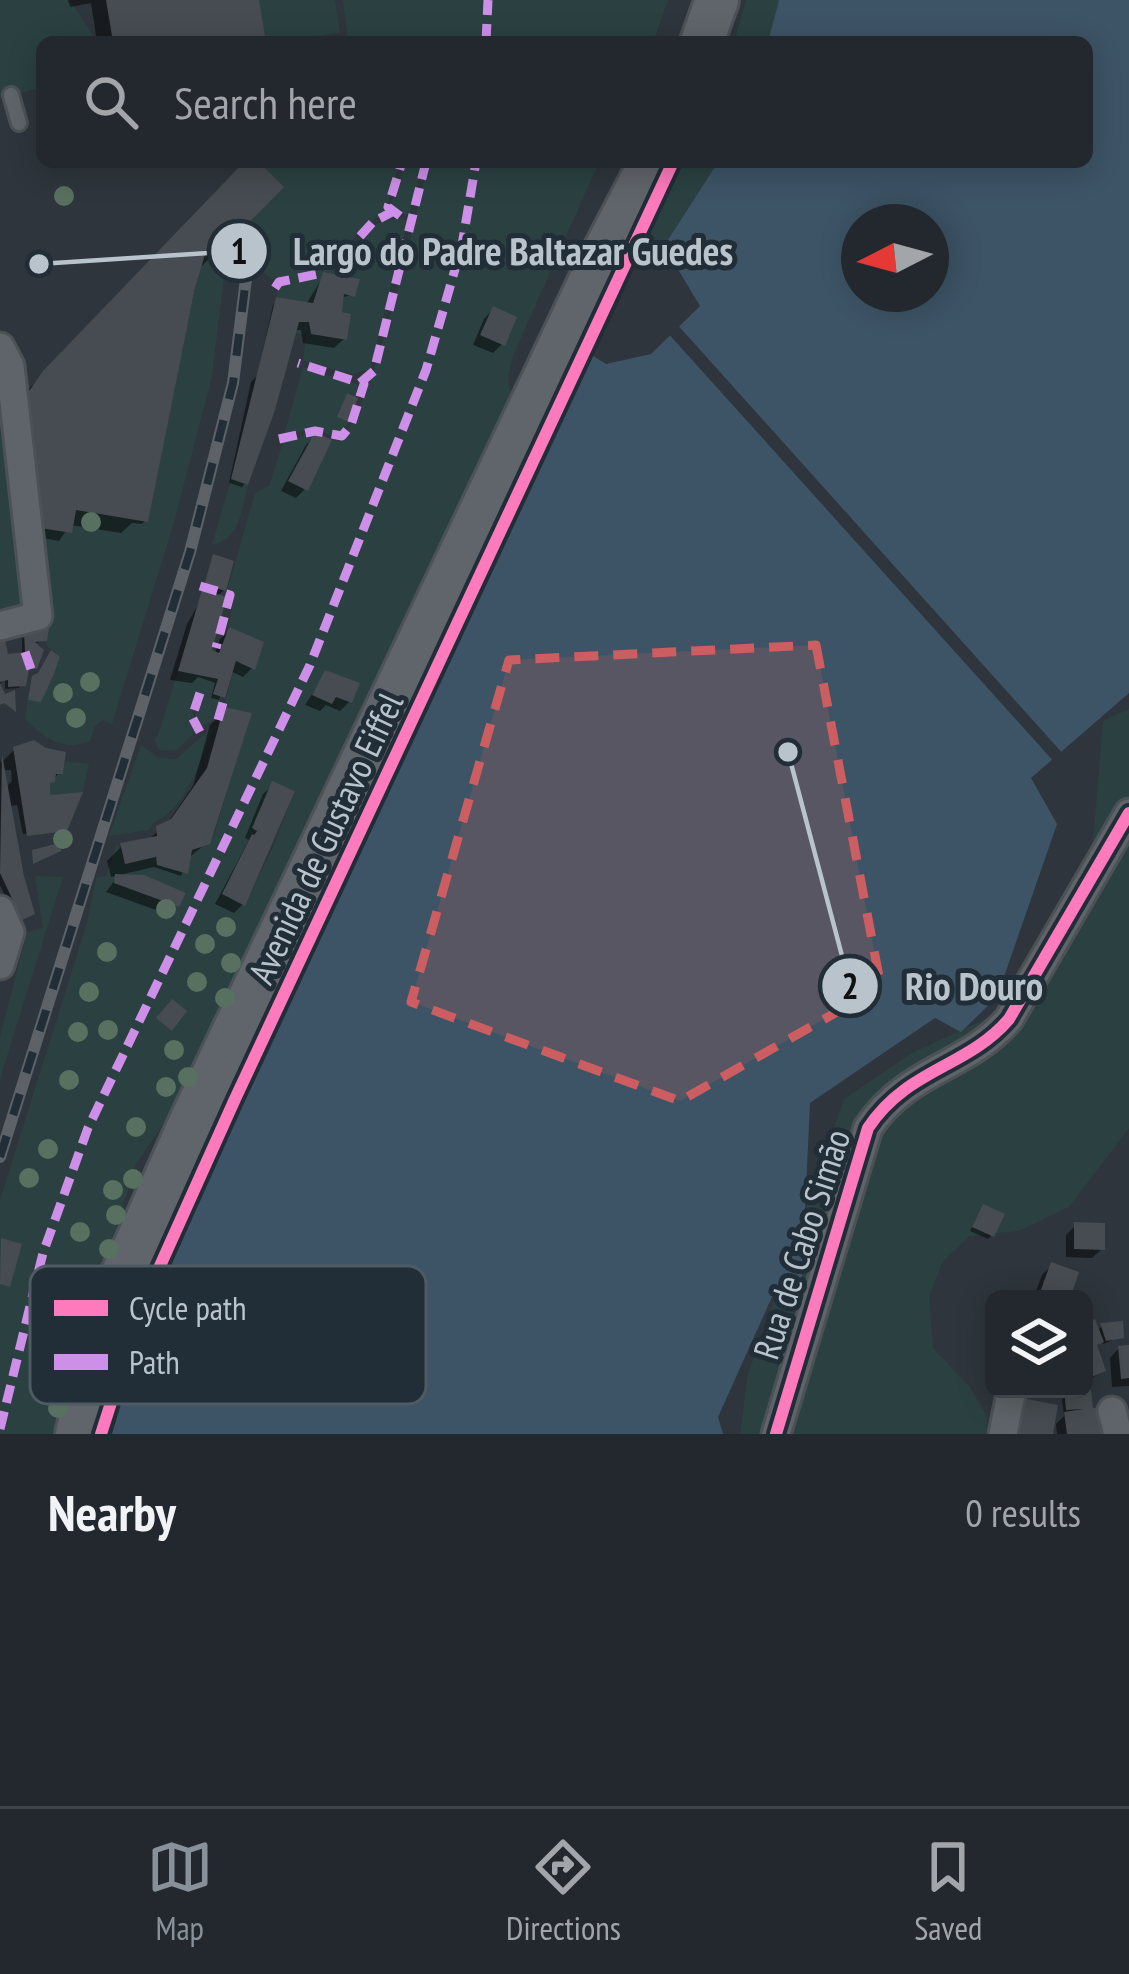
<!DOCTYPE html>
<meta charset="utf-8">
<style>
:root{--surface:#22282d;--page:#2e3439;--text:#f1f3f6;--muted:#a2a6aa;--line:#3f4449;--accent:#889199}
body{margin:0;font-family:"PT Sans Narrow",sans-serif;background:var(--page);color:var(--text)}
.controls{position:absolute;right:36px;bottom:36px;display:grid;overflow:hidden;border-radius:18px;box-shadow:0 6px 30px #0003}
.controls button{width:108px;height:108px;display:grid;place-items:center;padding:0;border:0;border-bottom:3px solid var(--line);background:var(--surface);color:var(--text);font:60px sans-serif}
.compass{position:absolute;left:841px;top:204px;width:108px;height:108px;border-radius:50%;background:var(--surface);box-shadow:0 6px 30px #0003;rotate:264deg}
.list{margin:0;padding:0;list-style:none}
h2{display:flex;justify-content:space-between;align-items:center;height:156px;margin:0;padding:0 48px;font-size:51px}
h2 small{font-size:39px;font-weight:400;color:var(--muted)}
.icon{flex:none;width:66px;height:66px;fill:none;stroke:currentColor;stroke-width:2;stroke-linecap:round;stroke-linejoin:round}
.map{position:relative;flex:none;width:1129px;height:1434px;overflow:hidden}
.search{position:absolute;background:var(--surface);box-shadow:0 6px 30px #0003;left:36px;right:36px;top:36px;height:132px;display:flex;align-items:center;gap:30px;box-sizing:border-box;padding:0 42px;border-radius:18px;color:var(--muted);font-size:45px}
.sheet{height:372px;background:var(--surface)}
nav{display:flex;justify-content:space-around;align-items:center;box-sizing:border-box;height:168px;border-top:3px solid var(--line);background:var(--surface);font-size:33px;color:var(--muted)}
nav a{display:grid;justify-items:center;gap:6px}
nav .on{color:var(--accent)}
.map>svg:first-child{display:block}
</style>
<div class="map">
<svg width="1129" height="1434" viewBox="0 0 1129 1434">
<rect width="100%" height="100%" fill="#2e353c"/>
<path fill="#2b4141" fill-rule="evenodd" d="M0,0H70L97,42H42V88L0,97Z
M259,0H335L340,33L266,42Z
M343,0H668L653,42H348Z
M746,0H779L768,42H734Z
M260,162H400L385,212L359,231L344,251L327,253L324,270L331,257L353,253C367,229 380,215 408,220L370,369L353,374L303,361L306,335L296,333L299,322H309L311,334L347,340L351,315L342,312L344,294L355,296L359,279L323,272L313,303L276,297L279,286L265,273L225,269L212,376L175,519L112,724L102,720L95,726L90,741C62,752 45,738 25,719L28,700L41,701L60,657L46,645L49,629L40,528L71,533L76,510L148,521L195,288L207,248L216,256L283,187Z
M405,162H599L513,356L508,378L513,412L212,1053L136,1164L52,1434H0V1200L87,923L96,878L106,876L117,844L126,864L156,857L158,865L187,873L192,850L209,844L213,838L251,714L224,707L236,661L254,669L263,642L229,627L234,594L227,591L255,493L269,486L283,442L315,432L288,481L307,490L332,440L339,441C371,419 414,218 427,170L422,168L409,215L395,213L391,205ZM272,782L295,790L274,845L245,905L223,894L251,835H254Z
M682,162H718L664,246L647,235Z
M303,367L359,385L358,398L347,393L338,416L349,422L341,433L329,435L315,429L284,435Z
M0,431L24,560L26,608L0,614Z
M231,479L248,485C241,510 241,538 212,545Z
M178,671L218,679L214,694L221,697L216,719L200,727L195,717L203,694L198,693L191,704L196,731L177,750L160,751L154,740L159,733Z
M1129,709V1128L1069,1207L1018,1231L970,1236L943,1261L929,1296L933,1348L969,1386L986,1414L987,1434H740L748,1374L844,1099L912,1053L998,1013L1092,856L1103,721Z
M213,727C205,754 183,813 154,822L149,830L109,836L141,745L157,757L176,759Z
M65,761L89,764L83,792L50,795V783L55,782L56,774L63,773Z
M35,876L63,877L0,1079V1037L27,932L43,928Z"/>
<path fill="#3d5466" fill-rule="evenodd" d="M779,0H1129V693L1031,778L1057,824L997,997L961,1032L935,1018L810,1103L801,1299L776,1288L718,1417L723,1434H112L146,1314L328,912L590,354L606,364L651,354L700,306L664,246L718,162H1087V42H768ZM859,222H931V294H859Z"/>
<path fill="#2e353c" d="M675,322L1065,756L1056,764L666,331Z"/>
<path fill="#0007" fill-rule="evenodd" d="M68,0H256L263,42H97L91,3L70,7Z
M248,162H255L279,187L199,269L146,520L142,524L132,523L121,533L70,525L59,541L32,536L14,412L29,389Z
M324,275L352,295L341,298L344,339L334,348L303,343L301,330H294L245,483L242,487L229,483L251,382L261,372H258L273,305L277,301L307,303Z
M493,309L502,344L493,353L473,345L484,319Z
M315,436L305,489L296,498L281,491L306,445Z
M214,558L224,590L216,597L209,652L214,655L220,639L230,630L252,668L243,677L230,671L219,700L211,698L215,683L198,677L192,683L170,680L187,624L207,590L202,588Z
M26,635L44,640L34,644L35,667L26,671L19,688L5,689V679L0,684V639L4,663L22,656V639Z
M326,673L350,701L340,711L326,705L320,711L305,705Z
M225,710L207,843L187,859L181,876L154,867L111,877L107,861L122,846L146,841L166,825L193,786L210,725Z
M14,750L60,772L47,786L46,798L64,828L23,834L17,805L10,806L12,835L32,914L17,922L0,885V758L1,763ZM2,770H11L12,781L6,787Z
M273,785L243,904L234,913L215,904L249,840L245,838L263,794Z
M118,876L176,905L167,914L106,892Z
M980,1211L992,1235L988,1239L970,1231Z
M1076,1225L1102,1249L1092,1258L1066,1257V1235Z
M1052,1265L1075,1274L1067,1299H1033L1042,1275Z
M1094,1323L1097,1331L1102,1326L1121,1336L1103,1344L1102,1340L1094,1348L1103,1370L1087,1382L1090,1405L1101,1434H1057L1056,1424L1064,1416L1061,1391L1084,1389V1328Z
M1119,1348H1129V1386L1112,1387L1110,1358Z"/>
<path fill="#464c51" d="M106,0H259L266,42H113Z
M244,162H259L284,187L215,257L207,248L195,288L148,522L76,510L72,533L40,528L27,394L43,371Z
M323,272L360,279L355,297L344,294L342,312L351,314L347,340L311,334L309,322H299L275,410L248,485L231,479L276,297L313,303Z
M493,306L517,317L505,346L480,335Z
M347,393L358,398L349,422L337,417Z
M315,432L332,440L308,491L288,481Z
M213,554L234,561L226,591L204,585Z
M202,590L227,597L212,650L219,653L229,627L264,642L255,670L236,661L225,698L213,694L218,679L178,671Z
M49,629L47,641L35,642L44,650L37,669H29L26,686L8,687V680L0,682V635H4L8,654L25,652L24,632Z
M51,650L60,657L53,676L41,702L28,700L32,676L38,673Z
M325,670L360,683L352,703L336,697L332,704L312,695Z
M0,683L5,694L15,690L16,712L4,703L0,705Z
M224,707L252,713L210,844L192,850L188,874L157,865L156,857L125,864L120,843L157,836L156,826L171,819L207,768Z
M34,740L46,748L66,752L63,774H56L55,782L50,783V795L83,792L67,831L27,836L13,747Z
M2,754L24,876L35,914L22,920L0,873Z
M272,781L295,791L245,906L222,894L252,834L254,835L257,831L252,828Z
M63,842L61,851L33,864L32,850Z
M115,874L144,875L186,893L179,907L114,883Z
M172,999L187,1011L172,1031L156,1018Z
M983,1204L1005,1214L994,1237L972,1227Z
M1074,1222L1105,1223V1250L1074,1249Z
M1,1238L22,1244L10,1287L0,1284Z
M1051,1262L1079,1272L1070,1299L1039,1295Z
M1095,1319L1104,1342L1097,1345L1106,1371L1084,1380V1339L1089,1337L1084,1324Z
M1123,1321L1124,1338L1106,1341L1100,1323Z
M1129,1345V1378L1121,1379L1118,1346Z
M1090,1381L1093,1408L1100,1407L1104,1434H1067L1064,1412L1083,1409L1066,1410L1064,1389H1084V1382Z
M1022,1398L1058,1405L1053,1434H1016Z"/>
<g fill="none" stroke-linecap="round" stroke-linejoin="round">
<g stroke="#4c5156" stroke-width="20">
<path id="lane" d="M11,95L19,123"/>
</g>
<g stroke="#4c5156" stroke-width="33">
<path id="street" d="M0,347L10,366L38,616L0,626
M0,910L10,932L0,965
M1112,1411L1118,1434
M776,1434L868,1128C908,1068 967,1068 1009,1019L1129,813
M1003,1434L1012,1389"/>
</g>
<g stroke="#4c5258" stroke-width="48">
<path id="primary" d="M702,42L717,0
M77,1434L110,1302L191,1121L603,254L651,162"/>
</g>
<use href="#lane" stroke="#5e6469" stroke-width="14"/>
<use href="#street" stroke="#5e6469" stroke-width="27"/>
<use href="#primary" stroke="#60656b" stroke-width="42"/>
<g stroke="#5c6268" stroke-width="12">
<path id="rail" d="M0,1157L190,552L233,383L247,271"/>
</g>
<use href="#rail" stroke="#212d37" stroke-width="8" stroke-dasharray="22" stroke-linecap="butt"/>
<path stroke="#ce8fe9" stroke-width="9" stroke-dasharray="18 9" stroke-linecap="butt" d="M486,42L488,0
M400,216L388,207L402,162
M275,288L279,282L318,274L328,255L345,253L373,222L392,212
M360,383L374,371L426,162
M279,439L315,431L342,436L351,425L364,384L298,363
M200,586L230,595L216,648
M25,652L31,669
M200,693L192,717L200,732
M218,720L224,699
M0,1429L43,1253L88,1128L310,665L426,370L462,245L476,162"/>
<g stroke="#212d37" stroke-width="20">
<path id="cycleway" d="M101,1434L142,1306L235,1099L673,162
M776,1434L868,1128C908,1068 967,1068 1009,1019L1129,813"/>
</g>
<use href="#cycleway" stroke="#fd7abc" stroke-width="12"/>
</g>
<g fill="#57705f">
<circle cx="64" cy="196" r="10"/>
<circle cx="91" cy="522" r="10"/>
<circle cx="90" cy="682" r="10"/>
<circle cx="63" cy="693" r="10"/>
<circle cx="76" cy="718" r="10"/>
<circle cx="63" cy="839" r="10"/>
<circle cx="166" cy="909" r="10"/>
<circle cx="226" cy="927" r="10"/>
<circle cx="205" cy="944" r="10"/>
<circle cx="107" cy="952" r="10"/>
<circle cx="231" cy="963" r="10"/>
<circle cx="197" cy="982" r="10"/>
<circle cx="89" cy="992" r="10"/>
<circle cx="225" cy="998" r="10"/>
<circle cx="108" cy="1030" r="10"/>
<circle cx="78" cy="1032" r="10"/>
<circle cx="174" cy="1050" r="10"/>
<circle cx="188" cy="1077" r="10"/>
<circle cx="69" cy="1080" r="10"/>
<circle cx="166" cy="1087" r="10"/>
<circle cx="136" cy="1127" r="10"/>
<circle cx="48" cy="1149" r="10"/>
<circle cx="29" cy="1178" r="10"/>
<circle cx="133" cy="1179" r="10"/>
<circle cx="113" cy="1190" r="10"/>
<circle cx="116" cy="1215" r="10"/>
<circle cx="80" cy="1232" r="10"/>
<circle cx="109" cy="1249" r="10"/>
<circle cx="58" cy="1408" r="10"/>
</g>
<path fill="#cc5e61" fill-opacity="0.2" stroke="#cc5e61" stroke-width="9" stroke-dasharray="24 15" stroke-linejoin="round" d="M816,645L881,987L680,1101L411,1002L509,660Z"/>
<g text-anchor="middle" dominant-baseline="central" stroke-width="10" stroke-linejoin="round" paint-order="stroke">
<g font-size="36" fill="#b9c3cb" stroke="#212d37">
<text transform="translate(325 838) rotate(-65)">Avenida de Gustavo Eiffel</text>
<text transform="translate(801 1244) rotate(-72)">Rua de Cabo Simão</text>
</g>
</g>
<rect x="30" y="1266" width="396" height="138" rx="18" fill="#212d37" stroke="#4f5a63" stroke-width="3"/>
<rect x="54" y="1300" width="54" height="16" fill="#fd7abc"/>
<rect x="54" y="1354" width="54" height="16" fill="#ce8fe9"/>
<g font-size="33" fill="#b9c3cb">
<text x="129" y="1320">Cycle path</text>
<text x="129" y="1374">Path</text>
</g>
<path fill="none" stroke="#b9c3cb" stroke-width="4.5" d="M39 264L239 251M788 752L850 986"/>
<g fill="#b9c3cb" stroke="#212d37" stroke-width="4.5">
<circle cx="39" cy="264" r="12"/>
<circle cx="788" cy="752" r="12"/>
<circle cx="239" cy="251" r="30"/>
<circle cx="850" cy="986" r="30"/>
</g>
<g font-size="36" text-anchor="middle" font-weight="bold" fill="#111">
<text x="239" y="264">1</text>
<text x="850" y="999">2</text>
</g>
<g font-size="39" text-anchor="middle" font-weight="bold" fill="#b9c3cb" stroke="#212d37" stroke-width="10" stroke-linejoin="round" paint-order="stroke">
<text x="513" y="265">Largo do Padre Baltazar Guedes</text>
<text x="974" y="1000">Rio Douro</text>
</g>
</svg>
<div class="controls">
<button><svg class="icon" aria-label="layers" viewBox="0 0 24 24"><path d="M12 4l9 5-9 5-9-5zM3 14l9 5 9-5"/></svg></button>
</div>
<svg class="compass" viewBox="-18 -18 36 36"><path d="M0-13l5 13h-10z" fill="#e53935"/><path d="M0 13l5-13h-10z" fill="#a2a6aa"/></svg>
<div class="search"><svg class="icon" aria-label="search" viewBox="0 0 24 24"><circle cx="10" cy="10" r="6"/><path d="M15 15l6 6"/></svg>Search here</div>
</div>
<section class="sheet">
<h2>Nearby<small>0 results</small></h2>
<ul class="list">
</ul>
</section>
<nav>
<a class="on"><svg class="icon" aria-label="map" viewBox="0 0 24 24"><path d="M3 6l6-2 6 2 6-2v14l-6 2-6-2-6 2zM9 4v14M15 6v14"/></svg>Map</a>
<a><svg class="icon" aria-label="directions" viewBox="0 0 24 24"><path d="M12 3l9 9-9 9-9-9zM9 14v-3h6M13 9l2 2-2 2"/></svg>Directions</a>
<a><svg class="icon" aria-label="saved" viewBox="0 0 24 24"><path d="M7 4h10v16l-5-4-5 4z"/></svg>Saved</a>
</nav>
